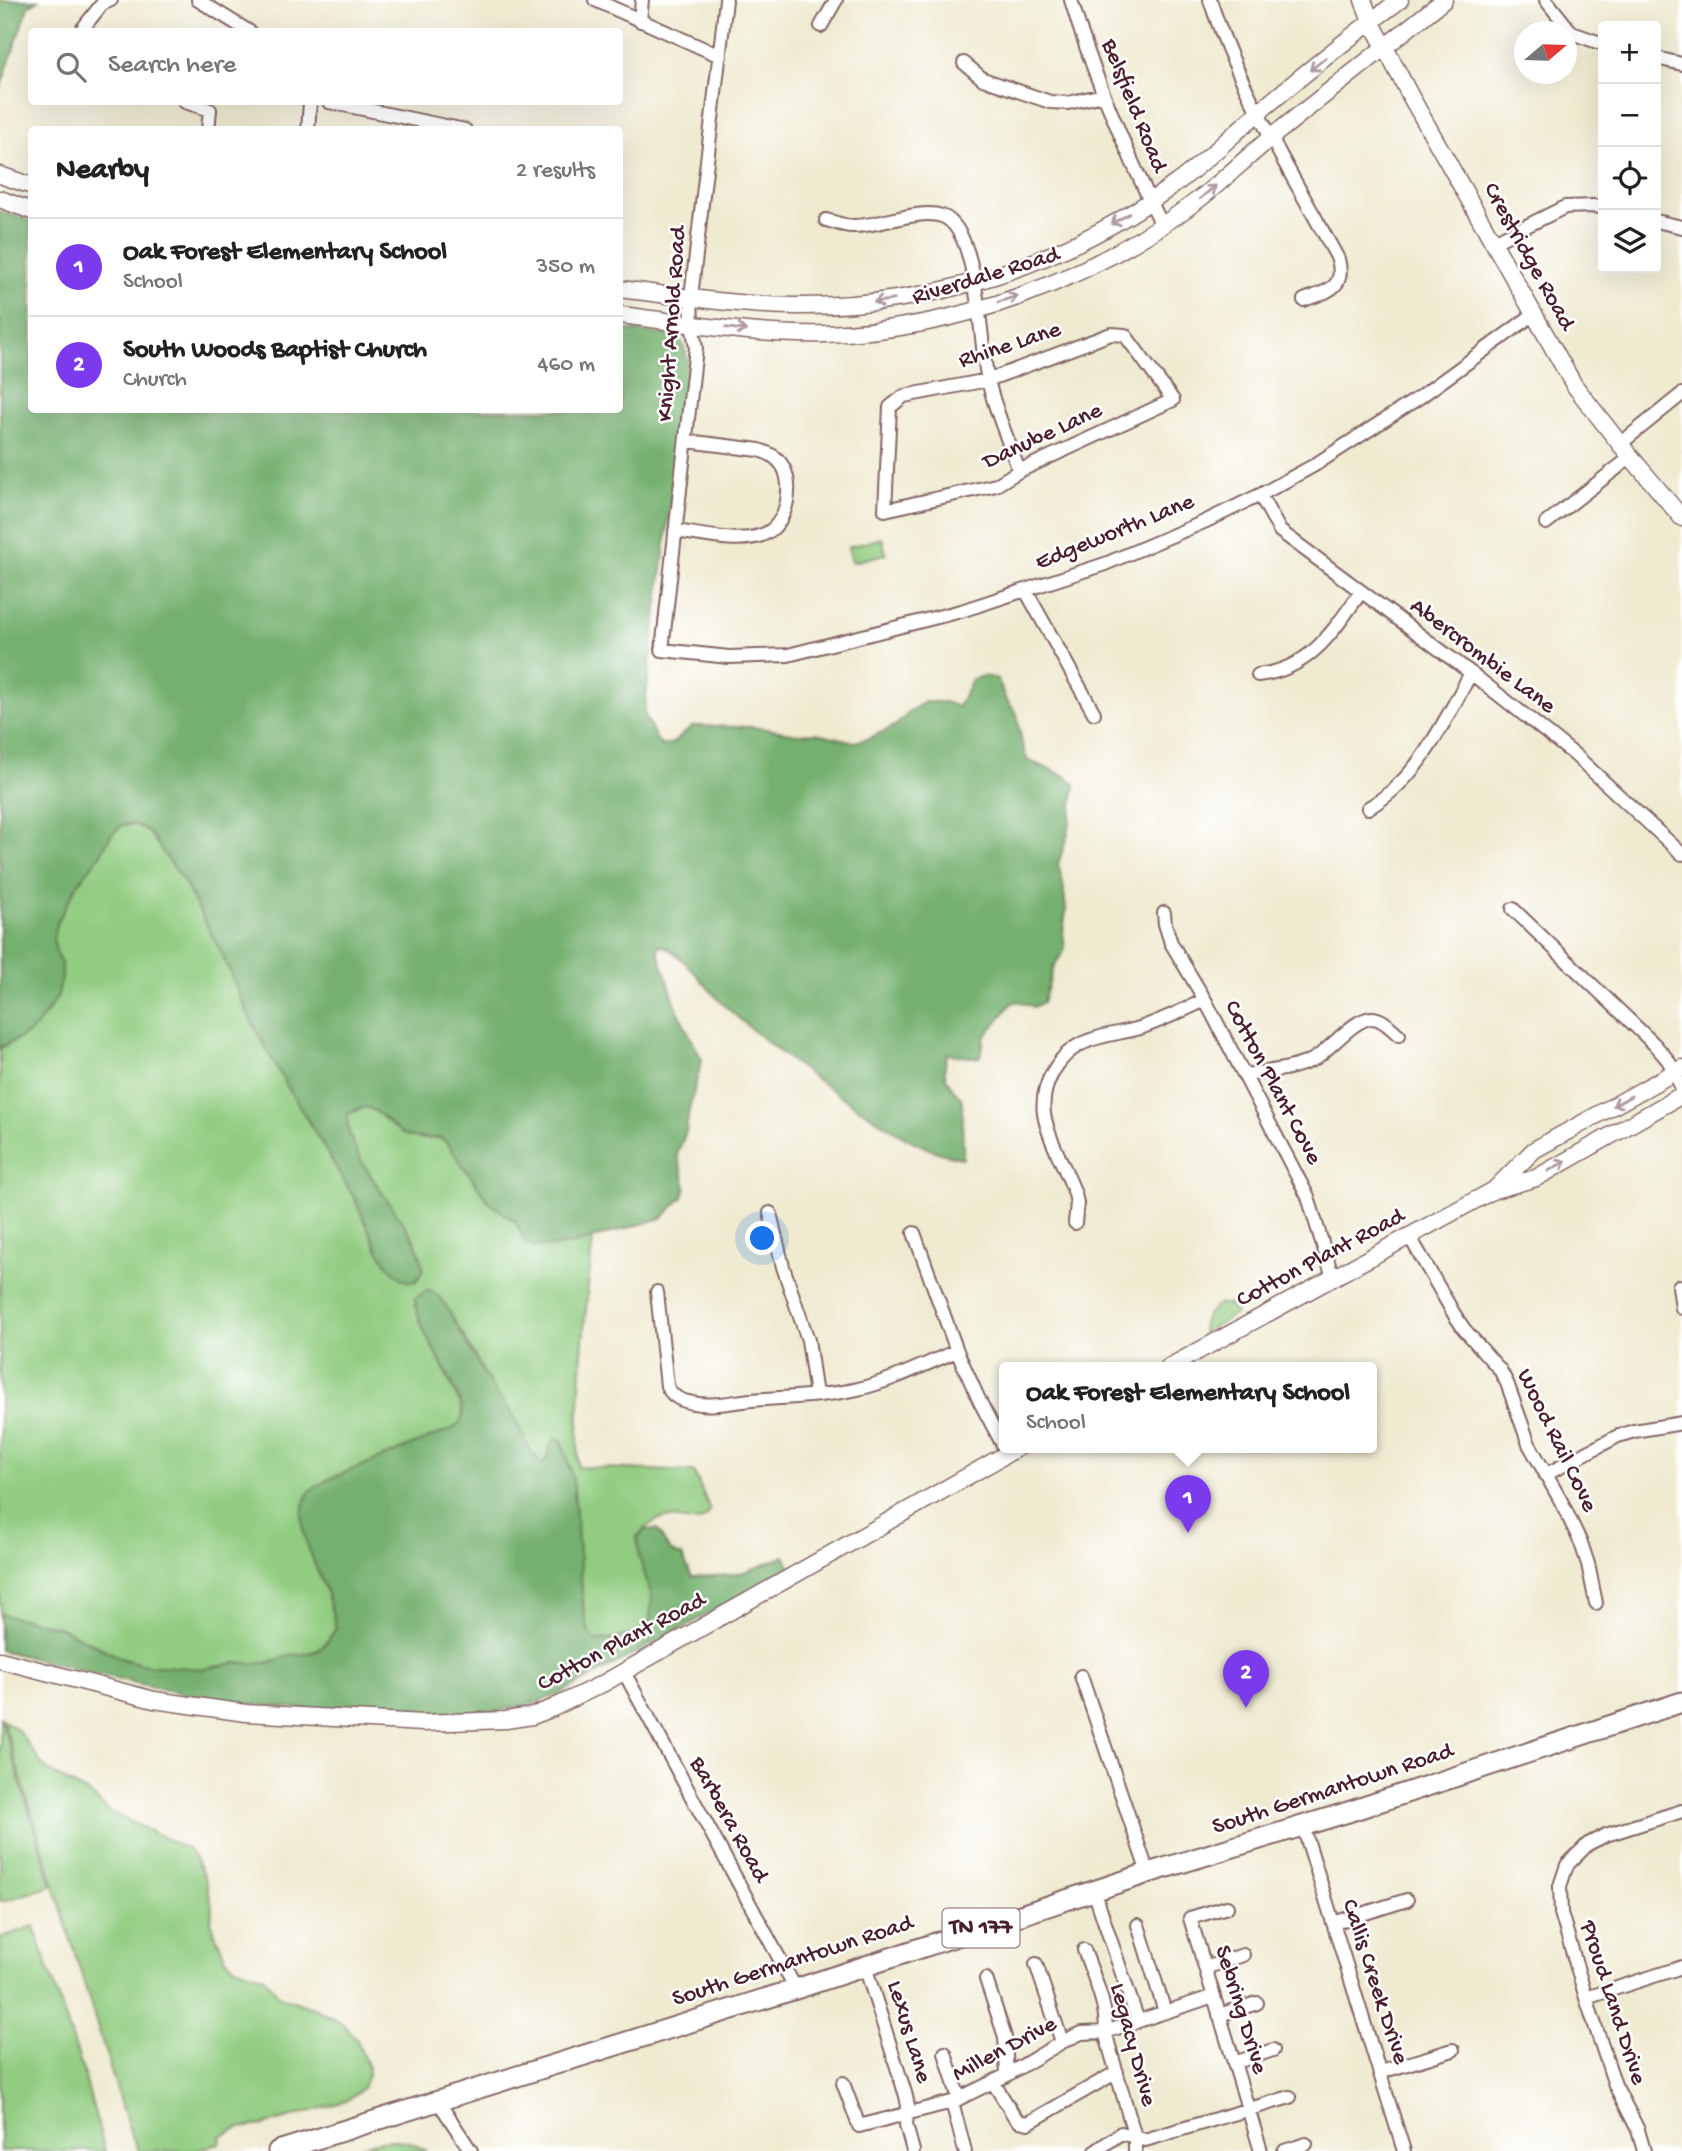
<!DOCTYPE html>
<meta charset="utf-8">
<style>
:root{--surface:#fff;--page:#f2f2f2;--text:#222;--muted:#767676;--line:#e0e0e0;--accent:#7c3aed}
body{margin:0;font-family:"Gochi Hand",sans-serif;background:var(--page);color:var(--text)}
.controls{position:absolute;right:21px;top:21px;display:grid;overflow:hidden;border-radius:7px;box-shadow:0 7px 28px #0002}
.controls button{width:63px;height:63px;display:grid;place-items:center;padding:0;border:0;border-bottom:2px solid var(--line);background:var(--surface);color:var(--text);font:35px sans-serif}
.compass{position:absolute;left:1514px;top:21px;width:63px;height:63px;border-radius:50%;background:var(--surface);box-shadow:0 7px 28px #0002;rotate:71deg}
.you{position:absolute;left:763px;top:1239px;width:24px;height:24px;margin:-18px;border:5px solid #fff;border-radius:50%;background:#1a73e8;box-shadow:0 0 0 10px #1a73e833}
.badge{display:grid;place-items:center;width:46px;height:46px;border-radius:50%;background:var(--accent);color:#fff;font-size:23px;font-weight:700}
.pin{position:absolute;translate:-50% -58px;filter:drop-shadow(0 2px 4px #0008)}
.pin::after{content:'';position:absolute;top:37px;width:24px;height:21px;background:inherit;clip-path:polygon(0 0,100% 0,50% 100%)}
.popup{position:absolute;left:999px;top:1362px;width:378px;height:91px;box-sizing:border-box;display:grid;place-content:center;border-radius:7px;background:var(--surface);filter:drop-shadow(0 2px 5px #0005);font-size:23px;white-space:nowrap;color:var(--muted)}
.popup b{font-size:26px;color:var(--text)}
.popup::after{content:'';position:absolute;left:50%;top:100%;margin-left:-14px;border:14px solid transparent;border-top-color:var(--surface)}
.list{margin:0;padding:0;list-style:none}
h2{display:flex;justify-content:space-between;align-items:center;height:91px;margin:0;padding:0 28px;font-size:30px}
h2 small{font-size:23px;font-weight:400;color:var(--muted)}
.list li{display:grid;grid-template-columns:46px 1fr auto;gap:21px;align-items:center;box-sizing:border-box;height:98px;padding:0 28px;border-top:2px solid var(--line)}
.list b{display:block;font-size:26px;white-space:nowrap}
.list p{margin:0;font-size:23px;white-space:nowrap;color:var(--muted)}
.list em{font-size:23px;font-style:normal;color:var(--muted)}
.icon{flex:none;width:38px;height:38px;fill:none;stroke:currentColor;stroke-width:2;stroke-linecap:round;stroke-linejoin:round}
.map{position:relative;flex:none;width:1682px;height:2151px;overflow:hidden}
.search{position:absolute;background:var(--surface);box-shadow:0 7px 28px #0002;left:28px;top:28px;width:595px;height:77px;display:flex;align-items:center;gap:18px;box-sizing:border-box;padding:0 24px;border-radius:7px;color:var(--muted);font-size:26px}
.panel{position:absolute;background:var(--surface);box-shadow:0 7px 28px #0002;left:28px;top:126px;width:595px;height:287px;border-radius:7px}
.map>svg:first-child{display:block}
</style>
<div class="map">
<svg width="1682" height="2151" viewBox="0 0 1682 2151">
<rect width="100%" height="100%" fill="#fff"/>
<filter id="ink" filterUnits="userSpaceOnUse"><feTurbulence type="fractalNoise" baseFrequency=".0143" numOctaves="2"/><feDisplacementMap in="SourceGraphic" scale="14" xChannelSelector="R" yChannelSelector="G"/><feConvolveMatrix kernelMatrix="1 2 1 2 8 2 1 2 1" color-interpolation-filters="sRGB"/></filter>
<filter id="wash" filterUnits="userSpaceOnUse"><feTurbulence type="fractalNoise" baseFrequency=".00686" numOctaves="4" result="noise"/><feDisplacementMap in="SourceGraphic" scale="28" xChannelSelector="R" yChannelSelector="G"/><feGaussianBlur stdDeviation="1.57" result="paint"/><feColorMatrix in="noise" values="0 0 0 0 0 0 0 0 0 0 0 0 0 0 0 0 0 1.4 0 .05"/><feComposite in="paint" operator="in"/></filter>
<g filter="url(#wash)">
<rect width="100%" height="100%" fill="#efead0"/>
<path fill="#91cc80" stroke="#6e7656" stroke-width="2" d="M882,538L886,554L852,562L848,547Z
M134,824L148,831L184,882L222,954L250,1018L280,1074L355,1199L378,1250L423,1271C422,1262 420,1253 416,1244C401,1212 340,1149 348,1114L365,1107L373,1109L384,1118L420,1139L440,1138L447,1143L489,1202L516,1222L525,1241L573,1244L593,1238C585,1314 577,1390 578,1467L694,1472L710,1510C701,1531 681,1516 665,1518C653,1519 645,1529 637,1537L652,1597L650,1621L636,1634L595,1641L589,1632L584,1615L573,1479L562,1441L549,1448L547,1459L542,1463L535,1458L526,1444L520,1427L492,1388L463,1334L415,1306L429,1339L461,1405L463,1414L460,1423L452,1429L327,1480L310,1491L308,1546L327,1594L336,1628L326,1643L317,1650L305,1654L290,1655L267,1663H235L204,1669L145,1665L123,1659L59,1627L0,1614V1048L24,1036L48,1012L57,997L62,978L61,964L56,952L53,938L58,921L77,885L100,855L111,835L122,825Z
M1220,1304H1229L1236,1314L1202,1333C1202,1319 1208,1311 1220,1304Z
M0,1716L52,1886L0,1902Z
M3,1720L18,1730L43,1766L55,1775L90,1794L110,1812L188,1849L195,1858L205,1879L212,1906L211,1924L226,1959L235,1967L263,1976L279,1996L318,2010L342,2023L357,2040L368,2068V2075L363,2088L346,2101L264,2125L239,2128L220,2136L221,2141L219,2144L196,2151H139L131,2135Z
M34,1926L81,2064L105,2151H0V1938Z
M394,2140L407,2141L427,2151H344L380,2141Z"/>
<path fill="#74b06e" stroke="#5f684c" stroke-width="2" d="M0,0H38L28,7L0,89Z
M0,211L31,221L32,410H620V329L666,335L680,339C694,361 685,392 683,416L678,420V441L644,713L656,739L662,746L673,743L693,726L753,727L798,734L816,733L855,742L870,738L895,726L913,709L925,702H945L958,707L972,679L983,676L998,679L1005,698L1017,714L1022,744L1027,760L1066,776L1075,784L1068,834L1058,864L1063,883L1066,911L1063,932L1065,949L1054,967L1043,1002L1034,1007L1018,1001L1012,1003L984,1038L981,1057C968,1059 959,1054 947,1054C941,1078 947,1082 962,1099L963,1158C929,1154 899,1134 871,1116C819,1083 770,1047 725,1006C709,992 678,947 659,945L658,952L679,1014L702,1060L689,1109L686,1132L677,1154L686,1187L683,1197L662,1218L573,1244L547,1247L533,1246L525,1242L516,1222L489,1202L447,1143L440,1138C428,1137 418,1140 406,1135C383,1125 376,1095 348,1114C340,1149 401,1212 416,1244C420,1253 422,1262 423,1271L416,1281L409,1282L402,1279L389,1267L378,1250L355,1199L280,1074L250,1018L222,954L184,882L148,831L134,824L122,825L111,835L100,855L77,885L58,921L53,938L56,952L61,964L62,978L57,997L36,1027L24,1036L0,1048Z
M428,1290L437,1294L446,1306C462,1333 476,1361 492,1387C498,1396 506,1404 512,1413C523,1430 525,1451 543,1463L547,1459L549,1448L555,1437L562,1441L573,1479L584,1615L589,1632L595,1641C622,1638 629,1640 650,1621L652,1597L639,1557L637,1537L645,1530L657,1529C666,1542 664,1551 682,1556L692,1577L731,1575L748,1571L785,1556L792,1569L557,1695C502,1717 442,1716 384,1713C323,1711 262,1707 203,1697C135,1685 67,1666 0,1650V1614L59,1627L123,1659L145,1665L204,1669L235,1663H267L290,1655L305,1654L317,1651L326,1643L336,1628C333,1616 330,1603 326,1591C316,1563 290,1522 309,1493C313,1487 321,1484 327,1480L452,1429C457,1425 461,1423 462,1417C464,1408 458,1398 455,1390C443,1362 417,1329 415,1298Z"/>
</g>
<g filter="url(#ink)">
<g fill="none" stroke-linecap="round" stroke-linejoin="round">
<g stroke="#846665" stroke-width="16">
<path id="street" d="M198,0L250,32
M595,0L720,56
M726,0L691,297L692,324L696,348L662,650L729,657L788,655L961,611L1105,564L1204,522L1260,495L1313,466L1420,397L1534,314
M1071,0C1094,78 1126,152 1162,225
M1210,0C1240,92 1292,174 1338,259C1346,289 1327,291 1304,300
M1546,0L1572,33L1603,44
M640,21L642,0
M821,26L836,0
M80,32L102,4L111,0
M1656,58L1682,64
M964,63L983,79L1050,102L1068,103L1103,95
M185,102L210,110L208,130
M329,102L465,130
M308,130L310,102
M826,220C835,222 843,226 852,226C878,227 918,208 942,216C980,229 979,345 988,380C995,411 1009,441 1019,471
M1656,221L1682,227
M1494,242L1565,207L1594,206L1603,208
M1111,334L1125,335L1173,400L1019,471L996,485L885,510L890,407L904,396L988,380Z
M1620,444L1682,394
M1260,495L1280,531L1471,673L1575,755L1682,854
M1546,523L1631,457
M675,531C700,534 739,544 762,535C787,527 795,485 782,465C776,456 768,453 759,450L687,441
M1026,591L1094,713
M1258,675C1310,670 1333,631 1361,592
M1368,808C1418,780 1444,722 1471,673
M1513,909L1654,1044L1668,1060L1682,1088
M1164,913L1165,924L1171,943L1205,1000L1308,1197L1333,1278
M1245,1075C1267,1071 1294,1070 1314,1059C1331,1049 1353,1019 1372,1018C1383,1018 1391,1029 1399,1035
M770,1213L783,1267L808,1340L816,1395
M1075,1223L1077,1203L1075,1194C1066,1168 1049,1142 1044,1114C1040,1084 1060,1051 1088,1041C1105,1034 1123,1033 1140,1028C1163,1020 1184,1010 1205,1000
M914,1233L957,1351L980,1402L1004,1447
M1410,1237L1454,1314L1464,1329L1500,1370L1507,1383L1529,1444L1562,1503L1581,1543L1588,1564L1596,1603
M1679,1286L1682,1308
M657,1292L667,1386C672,1397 681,1401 693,1403C711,1407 732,1402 751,1400C786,1397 823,1397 858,1389C892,1381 925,1364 957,1351
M1545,1475L1618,1436L1634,1431L1682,1423
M624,1672L796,1989
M1081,1676L1148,1873
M1303,1826L1404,2151
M1094,1891L1138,2021
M1227,1907L1190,1918L1261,2151
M1333,1923L1407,1900
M1138,1925L1165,2012
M1084,1950C1092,1973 1109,2009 1105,2032L1135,2137V2151
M1036,1964L1062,2042
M865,1966L906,2096L908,2106L906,2125L913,2151
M1205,1968L1243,1955
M986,1979L1005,2037L1007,2075
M1586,1998L1682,1967
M1219,2015L1257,2003
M945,2053L959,2099
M1234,2063L1273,2050
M1381,2072L1453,2050
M993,2082L1014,2116L1019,2121L1028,2123L1117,2072
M843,2083L859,2126L952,2102L1007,2075L1062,2042L1081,2033L1105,2032L1214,1996
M438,2101L471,2151
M952,2102L965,2151
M1096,2151L1121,2133L1145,2140L1290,2097
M1284,2151L1306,2144
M1644,2151L1638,2130L1615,2085L1586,1998L1561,1913L1560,1886L1567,1865L1588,1844L1606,1835L1682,1811"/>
</g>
<g stroke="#846665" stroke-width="19">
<path id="secondary" d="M1363,0L1371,21L1411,97L1574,385L1620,444L1682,518
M0,175L32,186
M0,199L32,211
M620,289C677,296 735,305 793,306C929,308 1065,265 1175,184C1205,162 1231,136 1259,112C1305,73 1352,35 1400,0
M620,315C687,323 756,336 825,334C958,330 1092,280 1198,200C1224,180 1248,156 1274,135C1330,90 1387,45 1444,0
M1496,1188L1534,1150L1682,1068
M1169,1367L1494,1190L1536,1178L1682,1095
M0,1660L154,1700L246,1713L423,1723L506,1720L532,1716L553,1708L604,1683L1019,1447"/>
</g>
<g stroke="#846665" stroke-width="23">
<path id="primary" d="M278,2151L796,1989L1148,1873L1345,1813L1682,1702"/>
</g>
<use href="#street" stroke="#fff" stroke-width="12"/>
<use href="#secondary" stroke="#fff" stroke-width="16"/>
<use href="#primary" stroke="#fff" stroke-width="19"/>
</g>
<defs><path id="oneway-shaft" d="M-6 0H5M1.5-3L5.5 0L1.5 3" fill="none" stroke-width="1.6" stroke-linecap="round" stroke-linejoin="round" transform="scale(1.75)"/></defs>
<g stroke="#ae9aa0">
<use href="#oneway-shaft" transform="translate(1318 64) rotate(141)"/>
<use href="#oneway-shaft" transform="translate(1208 192) rotate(-40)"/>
<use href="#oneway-shaft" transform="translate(1120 219) rotate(150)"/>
<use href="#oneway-shaft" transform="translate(1008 299) rotate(-17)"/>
<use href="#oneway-shaft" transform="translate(884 301) rotate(173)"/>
<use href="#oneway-shaft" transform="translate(736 329) rotate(7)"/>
<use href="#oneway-shaft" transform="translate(1622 1101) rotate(151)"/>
<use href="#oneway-shaft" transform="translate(1557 1166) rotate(-30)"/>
</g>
</g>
<g text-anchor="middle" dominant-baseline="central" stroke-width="5" stroke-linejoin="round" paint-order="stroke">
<rect fill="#fff" stroke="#80626b" stroke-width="2" x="942.5" y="1908.5" width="77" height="39" rx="5"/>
<g font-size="23" font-weight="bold" fill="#4a1f2b">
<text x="981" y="1928">TN 177</text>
</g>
<g font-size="24" fill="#4a1f2b" stroke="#fff">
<text transform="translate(1133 106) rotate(68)">Belsfield Road</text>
<text transform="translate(1528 257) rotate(61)">Crestridge Road</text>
<text transform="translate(986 277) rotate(-17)">Riverdale Road</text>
<text transform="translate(673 324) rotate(-86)">Knight Arnold Road</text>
<text transform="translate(1010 346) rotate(-18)">Rhine Lane</text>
<text transform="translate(1043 437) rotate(-25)">Danube Lane</text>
<text transform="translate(1115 533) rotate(-22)">Edgeworth Lane</text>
<text transform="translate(1482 657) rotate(37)">Abercrombie Lane</text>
<text transform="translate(1272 1083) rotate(62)">Cotton Plant Cove</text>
<text transform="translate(1321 1259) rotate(-28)">Cotton Plant Road</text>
<text transform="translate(1556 1441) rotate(64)">Wood Rail Cove</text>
<text transform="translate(622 1643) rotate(-28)">Cotton Plant Road</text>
<text transform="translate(1333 1790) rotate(-18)">South Germantown Road</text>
<text transform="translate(728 1820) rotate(61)">Barbera Road</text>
<text transform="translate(793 1962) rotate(-18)">South Germantown Road</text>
<text transform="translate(1374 1982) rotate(72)">Callis Creek Drive</text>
<text transform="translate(1612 2003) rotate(72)">Proud Land Drive</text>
<text transform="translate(1240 2010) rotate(73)">Sebring Drive</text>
<text transform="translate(908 2032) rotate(73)">Lexus Lane</text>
<text transform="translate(1132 2045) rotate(75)">Legacy Drive</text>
<text transform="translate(1005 2050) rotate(-28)">Millen Drive</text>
</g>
</g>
</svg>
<div class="controls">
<button>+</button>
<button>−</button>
<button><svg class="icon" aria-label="locate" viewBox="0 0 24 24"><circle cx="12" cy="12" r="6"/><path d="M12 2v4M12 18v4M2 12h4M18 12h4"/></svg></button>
<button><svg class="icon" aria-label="layers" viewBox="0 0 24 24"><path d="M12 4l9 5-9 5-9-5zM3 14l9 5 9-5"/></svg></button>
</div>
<svg class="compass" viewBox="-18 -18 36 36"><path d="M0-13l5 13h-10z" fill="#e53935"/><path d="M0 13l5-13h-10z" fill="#767676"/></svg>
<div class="you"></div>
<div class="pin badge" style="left:1188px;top:1533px">1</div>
<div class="popup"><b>Oak Forest Elementary School</b>School</div>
<div class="pin badge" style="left:1246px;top:1708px">2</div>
<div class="search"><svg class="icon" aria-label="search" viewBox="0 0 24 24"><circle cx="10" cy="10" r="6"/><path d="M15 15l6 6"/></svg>Search here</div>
<section class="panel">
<h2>Nearby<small>2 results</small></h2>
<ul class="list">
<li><span class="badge">1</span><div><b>Oak Forest Elementary School</b><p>School</p></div><em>350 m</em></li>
<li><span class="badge">2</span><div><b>South Woods Baptist Church</b><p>Church</p></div><em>460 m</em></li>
</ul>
</section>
</div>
